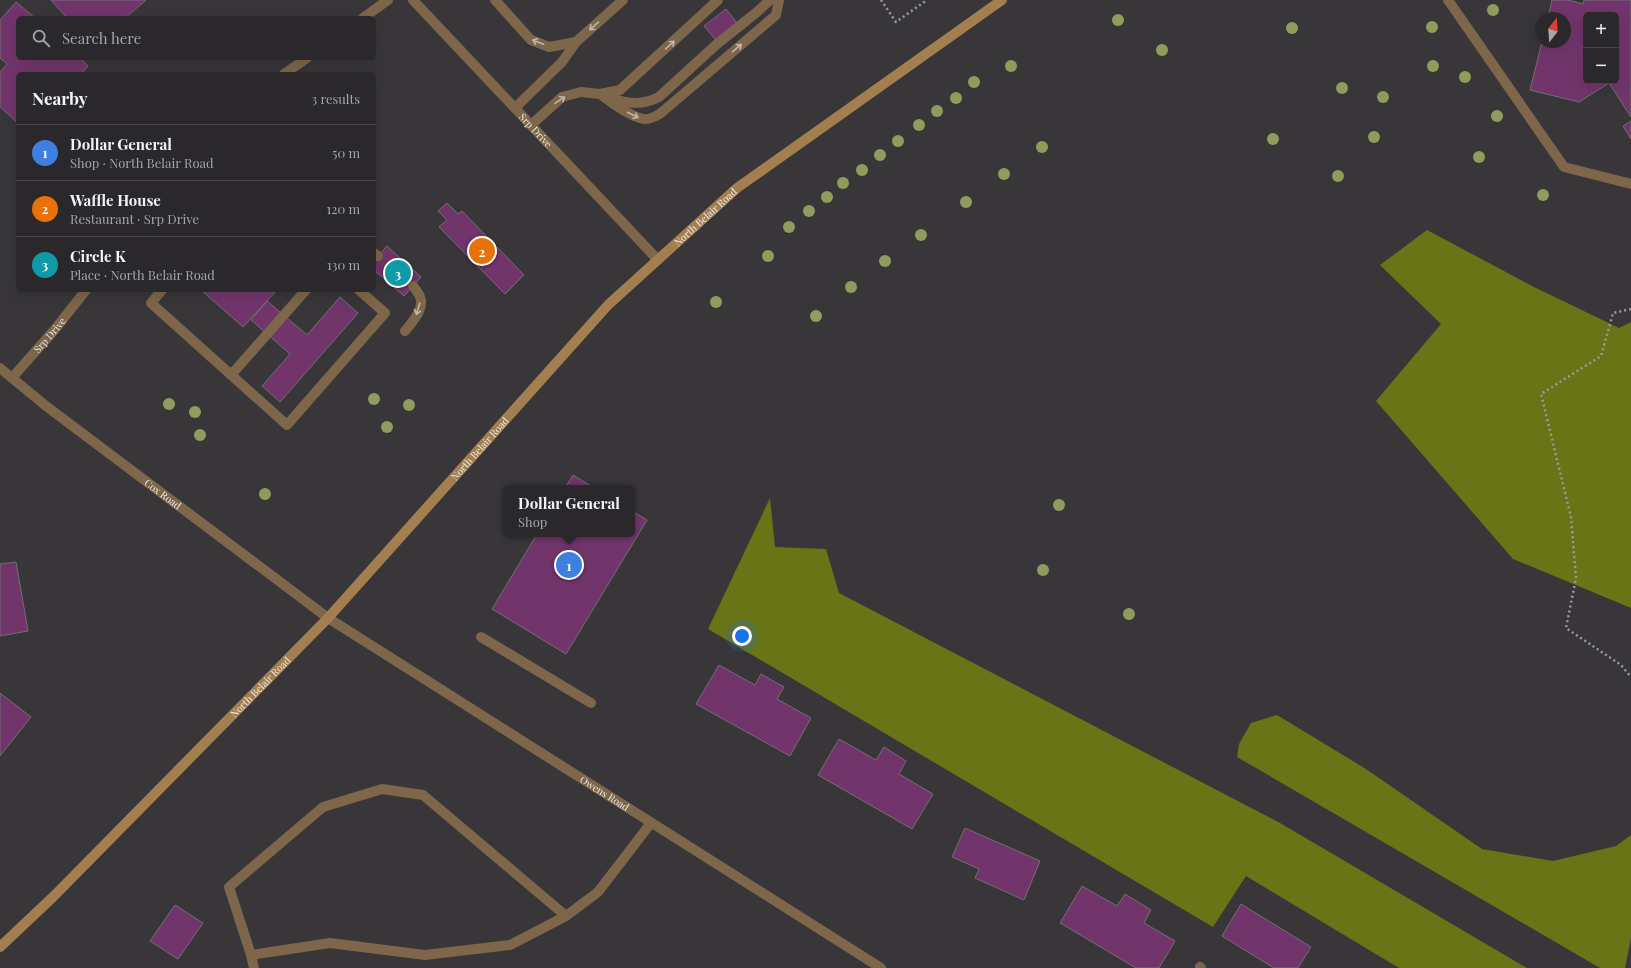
<!DOCTYPE html>
<meta charset="utf-8">
<style>
:root{--surface:#2a282b;--page:#323033;--text:#f1f3f6;--muted:#a5a6a9;--line:#464447;--accent:#1a73e8}
body{margin:0;font-family:"Playfair Display",serif;background:var(--page);color:var(--text)}
.controls{position:absolute;right:12px;top:12px;display:grid;overflow:hidden;border-radius:6px;box-shadow:0 4px 16px #0002}
.controls button{width:36px;height:36px;display:grid;place-items:center;padding:0;border:0;border-bottom:1px solid var(--line);background:var(--surface);color:var(--text);font:20px sans-serif}
.compass{position:absolute;left:1535px;top:12px;width:36px;height:36px;border-radius:50%;background:var(--surface);box-shadow:0 4px 16px #0002;rotate:17deg}
.you{position:absolute;left:742px;top:636px;width:14px;height:14px;margin:-10px;border:3px solid #fff;border-radius:50%;background:#1a73e8;box-shadow:0 0 0 6px #1a73e833}
.badge{display:grid;place-items:center;width:26px;height:26px;border-radius:50%;background:var(--accent);color:#fff;font-size:13px;font-weight:700}
.pin{position:absolute;translate:-50% -50%;border:2px solid #fff;box-shadow:0 1px 4px #0006}
.popup{position:absolute;left:503px;top:485px;width:132px;height:52px;box-sizing:border-box;display:grid;place-content:center;border-radius:6px;background:var(--surface);filter:drop-shadow(0 1px 3px #0005);font-size:13px;white-space:nowrap;color:var(--muted)}
.popup b{font-size:15px;color:var(--text)}
.popup::after{content:'';position:absolute;left:50%;top:100%;margin-left:-8px;border:8px solid transparent;border-top-color:var(--surface)}
.list{margin:0;padding:0;list-style:none}
h2{display:flex;justify-content:space-between;align-items:center;height:52px;margin:0;padding:0 16px;font-size:17px}
h2 small{font-size:13px;font-weight:400;color:var(--muted)}
.list li{display:grid;grid-template-columns:26px 1fr auto;gap:12px;align-items:center;box-sizing:border-box;height:56px;padding:0 16px;border-top:1px solid var(--line)}
.list b{display:block;font-size:15px;white-space:nowrap}
.list p{margin:0;font-size:13px;white-space:nowrap;color:var(--muted)}
.list em{font-size:13px;font-style:normal;color:var(--muted)}
.icon{flex:none;width:22px;height:22px;fill:none;stroke:currentColor;stroke-width:2;stroke-linecap:round;stroke-linejoin:round}
.map{position:relative;flex:none;width:1631px;height:968px;overflow:hidden}
.search{position:absolute;background:var(--surface);box-shadow:0 4px 16px #0002;left:16px;top:16px;width:360px;height:44px;display:flex;align-items:center;gap:10px;box-sizing:border-box;padding:0 14px;border-radius:6px;color:var(--muted);font-size:15px}
.panel{position:absolute;background:var(--surface);box-shadow:0 4px 16px #0002;left:16px;top:72px;width:360px;height:220px;border-radius:6px}
.map>svg:first-child{display:block}
</style>
<div class="map">
<svg width="1631" height="968" viewBox="0 0 1631 968">
<rect width="100%" height="100%" fill="#383639"/>
<path fill="#687416" d="M1427,230L1534,287L1619,328L1631,322V608L1513,559L1376,401L1441,324L1380,265Z
M770,498L775,547L826,549L839,593L1280,823L1527,968H1399L1246,876L1213,927L708,629Z
M1277,715L1366,769L1482,849L1553,861L1616,846L1631,835V938L1625,968H1600L1237,757L1239,744L1251,723Z"/>
<path fill="#71356c" stroke="#726f72" fill-rule="evenodd" d="M51,0H146L125,18H67Z
M1552,0H1568L1583,4L1584,0H1631V117L1609,83L1579,102L1530,90L1542,42H1565V18H1548ZM1586,15H1616V81H1586Z
M16,2L35,18H18V58H80L88,66L81,74H18V123L0,107V72L7,64L0,58V20Z
M726,9L741,28L720,45L704,26Z
M1631,121V139L1623,126Z
M447,203L458,214L462,211L524,275L505,294L439,227L447,220L438,211Z
M387,246L421,277L404,296L374,270V260Z
M201,290H277L243,327Z
M340,297L358,313L280,402L262,386L290,354L251,320L267,301L307,335Z
M573,475L594,488H565Z
M632,511L647,520L566,654L492,609L537,534H632Z
M16,562L28,631L0,636V564Z
M719,665L755,685L761,674L784,687L777,699L811,718L790,756L696,704Z
M0,693L31,717L0,756Z
M839,739L876,760L884,747L906,761L899,774L933,794L912,829L818,775Z
M965,828L1040,861L1024,900L975,878L979,869L952,857Z
M1082,886L1117,906L1125,894L1151,910L1144,923L1175,941L1159,968H1136L1060,923Z
M1241,904L1311,947L1298,968H1274L1222,936Z
M175,905L203,923L178,959L150,941Z"/>
<g fill="none" stroke-linecap="round" stroke-linejoin="round">
<path stroke="#9c9a9d" stroke-width="2.5" stroke-dasharray="2 3" stroke-linecap="butt" d="M881,0L896,22L927,0
M1631,309L1613,313L1601,356L1541,394L1571,517L1576,578L1566,628L1621,665L1631,677"/>
<path stroke="#7d6649" stroke-width="10" d="M495,0L531,40L549,47L576,42
M1448,0L1564,167L1631,184
M600,94C611,102 630,117 644,119C650,120 656,116 661,113L776,15L779,0
M613,99C630,104 643,105 659,97L717,44L757,12L770,0
M515,108L562,62L576,42L623,0
M531,125L562,97L581,92L600,94L620,90L718,0
M374,253L378,256
M162,290L151,303L287,425L385,313L359,290
M405,331C412,323 425,308 420,297C419,293 415,289 413,286
M231,375L306,290
M481,637L591,703
M251,955L229,887L323,807L382,789L423,795L566,916
M254,968L251,955L330,943L425,955L510,945L566,916L598,892L651,823"/>
<g stroke="#7d6649" stroke-width="10">
<path id="s1" d="M413,0L658,260"/>
<path d="M363,18L388,0"/>
<path d="M284,74L307,58"/>
<path id="s2" d="M12,378L56,328L86,290"/>
<path d="M1200,967L1201,968"/>
</g>
<path stroke="#7d6649" stroke-width="10" id="s3" d="M0,368L46,406L328,618L881,968"/>
<path stroke="#a37f50" stroke-width="10" id="s4" d="M0,947L54,896L328,618L608,305L737,188L1002,0"/>
</g>
<g fill="#919b5c">
<circle cx="1493" cy="10" r="6"/>
<circle cx="1118" cy="20" r="6"/>
<circle cx="1432" cy="27" r="6"/>
<circle cx="1292" cy="28" r="6"/>
<circle cx="1162" cy="50" r="6"/>
<circle cx="1011" cy="66" r="6"/>
<circle cx="1433" cy="66" r="6"/>
<circle cx="1465" cy="77" r="6"/>
<circle cx="974" cy="82" r="6"/>
<circle cx="1342" cy="88" r="6"/>
<circle cx="1383" cy="97" r="6"/>
<circle cx="956" cy="98" r="6"/>
<circle cx="937" cy="111" r="6"/>
<circle cx="1497" cy="116" r="6"/>
<circle cx="919" cy="125" r="6"/>
<circle cx="1374" cy="137" r="6"/>
<circle cx="1273" cy="139" r="6"/>
<circle cx="898" cy="141" r="6"/>
<circle cx="1042" cy="147" r="6"/>
<circle cx="880" cy="155" r="6"/>
<circle cx="1479" cy="157" r="6"/>
<circle cx="862" cy="170" r="6"/>
<circle cx="1004" cy="174" r="6"/>
<circle cx="1338" cy="176" r="6"/>
<circle cx="843" cy="183" r="6"/>
<circle cx="1543" cy="195" r="6"/>
<circle cx="827" cy="197" r="6"/>
<circle cx="966" cy="202" r="6"/>
<circle cx="809" cy="211" r="6"/>
<circle cx="789" cy="227" r="6"/>
<circle cx="921" cy="235" r="6"/>
<circle cx="768" cy="256" r="6"/>
<circle cx="885" cy="261" r="6"/>
<circle cx="851" cy="287" r="6"/>
<circle cx="716" cy="302" r="6"/>
<circle cx="816" cy="316" r="6"/>
<circle cx="374" cy="399" r="6"/>
<circle cx="169" cy="404" r="6"/>
<circle cx="409" cy="405" r="6"/>
<circle cx="195" cy="412" r="6"/>
<circle cx="387" cy="427" r="6"/>
<circle cx="200" cy="435" r="6"/>
<circle cx="265" cy="494" r="6"/>
<circle cx="1059" cy="505" r="6"/>
<circle cx="1043" cy="570" r="6"/>
<circle cx="1129" cy="614" r="6"/>
</g>
<defs><path id="oneway-shaft" d="M-6 0H5M1.5-3L5.5 0L1.5 3" fill="none" stroke-width="1.6" stroke-linecap="round" stroke-linejoin="round"/></defs>
<g stroke="#c1b7ad">
<use href="#oneway-shaft" transform="translate(594 26) rotate(138)"/>
<use href="#oneway-shaft" transform="translate(538 42) rotate(-159)"/>
<use href="#oneway-shaft" transform="translate(670 45) rotate(-42)"/>
<use href="#oneway-shaft" transform="translate(737 48) rotate(-41)"/>
<use href="#oneway-shaft" transform="translate(560 100) rotate(-34)"/>
<use href="#oneway-shaft" transform="translate(633 115) rotate(27)"/>
<use href="#oneway-shaft" transform="translate(418 309) rotate(107)"/>
</g>
<g text-anchor="middle" dominant-baseline="central" stroke-width="3.5" stroke-linejoin="round" paint-order="stroke">
<g font-size="10" fill="#eeedef" stroke="#2e2c2f">
<text stroke="none"><textPath href="#s1" startOffset="179">Srp Drive</textPath></text>
<text stroke="none"><textPath href="#s4" startOffset="1016">North Belair Road</textPath></text>
<text stroke="none"><textPath href="#s2" startOffset="57">Srp Drive</textPath></text>
<text stroke="none"><textPath href="#s4" startOffset="692">North Belair Road</textPath></text>
<text stroke="none"><textPath href="#s3" startOffset="206">Cox Road</textPath></text>
<text stroke="none"><textPath href="#s4" startOffset="368">North Belair Road</textPath></text>
<text stroke="none"><textPath href="#s3" startOffset="740">Owens Road</textPath></text>
</g>
</g>
</svg>
<div class="controls">
<button>+</button>
<button>−</button>
</div>
<svg class="compass" viewBox="-18 -18 36 36"><path d="M0-13l5 13h-10z" fill="#e53935"/><path d="M0 13l5-13h-10z" fill="#a5a6a9"/></svg>
<div class="you"></div>
<div class="pin badge" style="left:569px;top:565px;background:#3f7fe0">1</div>
<div class="popup"><b>Dollar General</b>Shop</div>
<div class="pin badge" style="left:482px;top:251px;background:#e8710a">2</div>
<div class="pin badge" style="left:398px;top:273px;background:#0f9aa8">3</div>
<div class="search"><svg class="icon" aria-label="search" viewBox="0 0 24 24"><circle cx="10" cy="10" r="6"/><path d="M15 15l6 6"/></svg>Search here</div>
<section class="panel">
<h2>Nearby<small>3 results</small></h2>
<ul class="list">
<li><span class="badge" style="background:#3f7fe0">1</span><div><b>Dollar General</b><p>Shop · North Belair Road</p></div><em>50 m</em></li>
<li><span class="badge" style="background:#e8710a">2</span><div><b>Waffle House</b><p>Restaurant · Srp Drive</p></div><em>120 m</em></li>
<li><span class="badge" style="background:#0f9aa8">3</span><div><b>Circle K</b><p>Place · North Belair Road</p></div><em>130 m</em></li>
</ul>
</section>
</div>
